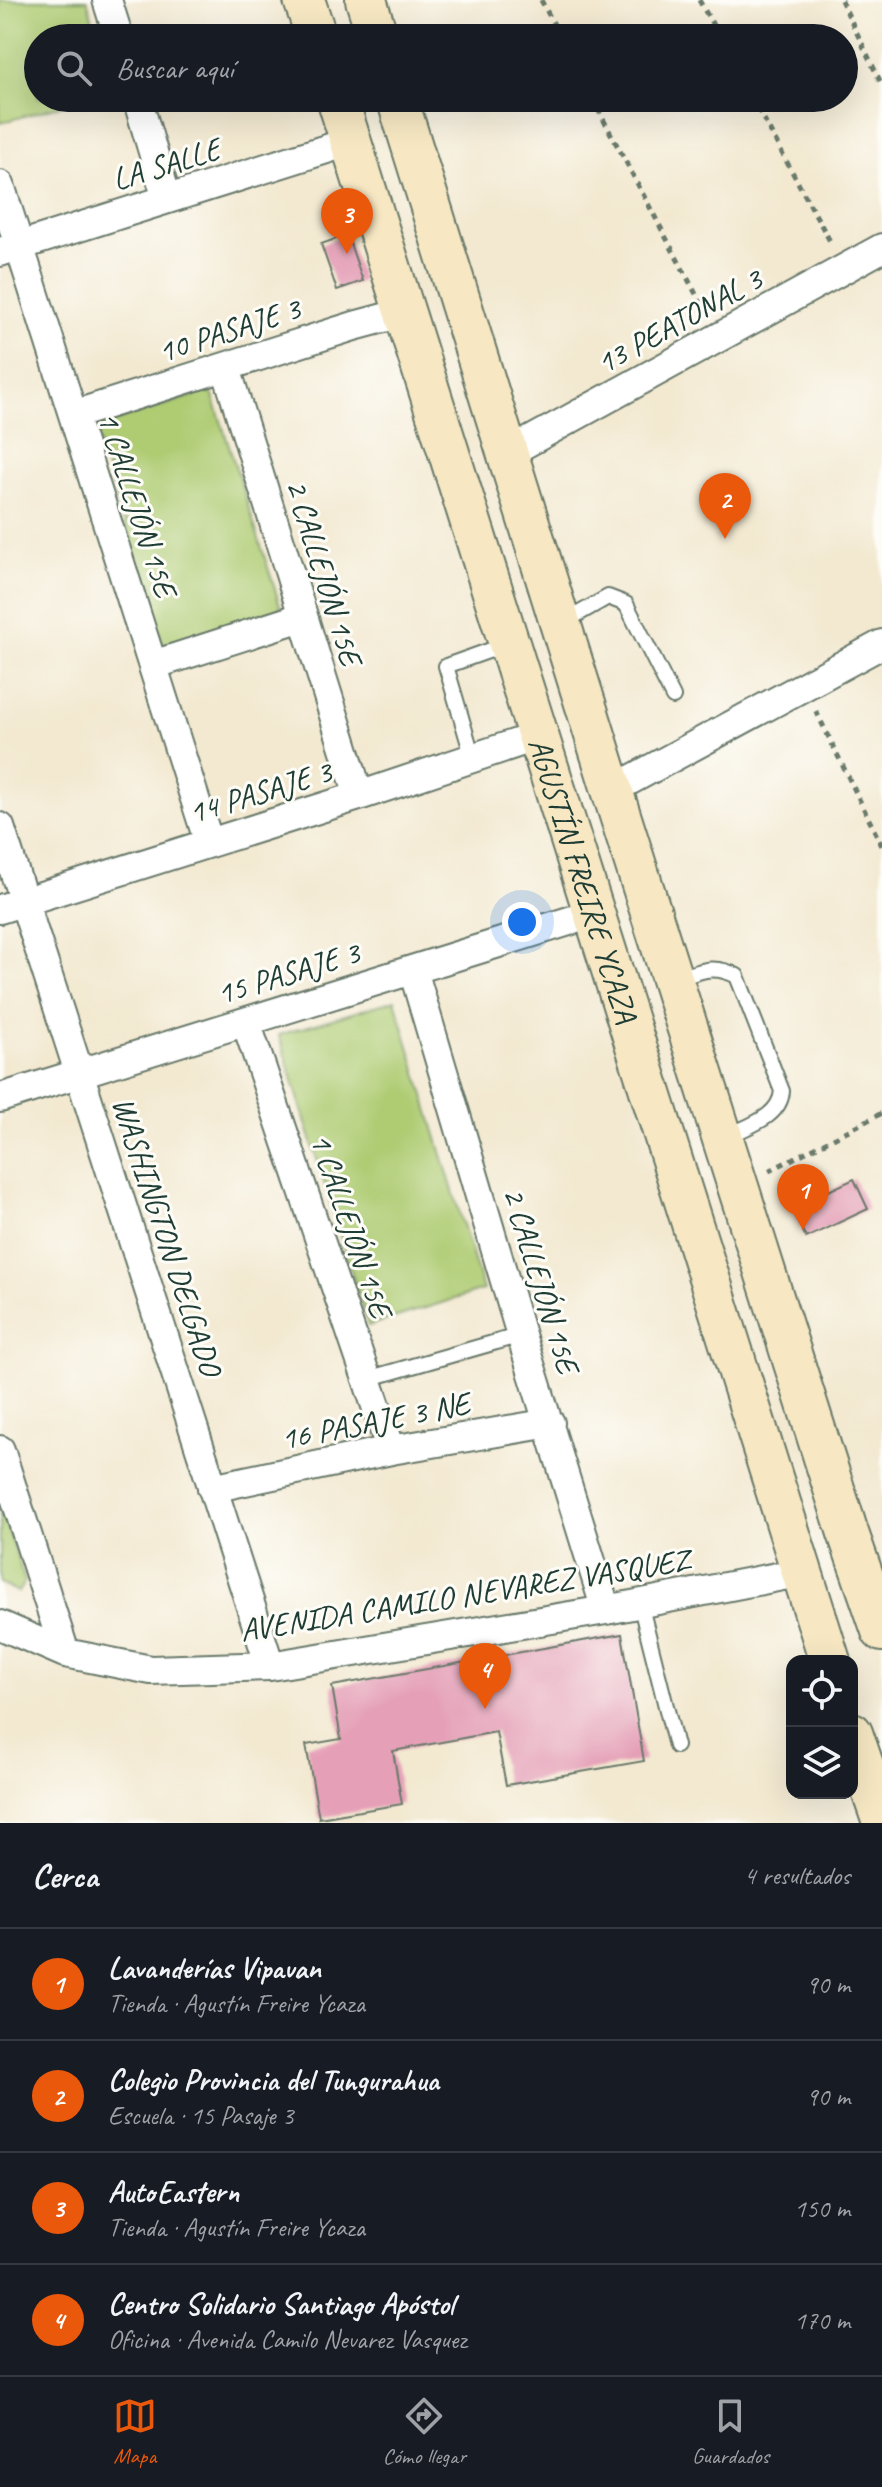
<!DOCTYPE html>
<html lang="es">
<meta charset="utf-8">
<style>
:root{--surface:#171b24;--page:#20242c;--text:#f1f3f6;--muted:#9ea1a6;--line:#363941;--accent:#ea580c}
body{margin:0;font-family:Caveat,sans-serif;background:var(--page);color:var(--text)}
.controls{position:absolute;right:24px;bottom:24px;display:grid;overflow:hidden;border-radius:16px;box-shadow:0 8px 32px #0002}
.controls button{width:72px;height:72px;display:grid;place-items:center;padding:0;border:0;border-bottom:2px solid var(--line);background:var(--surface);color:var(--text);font:40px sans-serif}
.you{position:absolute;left:522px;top:922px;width:28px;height:28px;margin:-20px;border:6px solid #fff;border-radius:50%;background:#1a73e8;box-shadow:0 0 0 12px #1a73e833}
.badge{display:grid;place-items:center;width:52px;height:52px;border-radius:50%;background:var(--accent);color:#fff;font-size:26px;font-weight:700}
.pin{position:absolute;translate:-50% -66px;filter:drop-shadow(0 2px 4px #0008)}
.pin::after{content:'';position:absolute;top:42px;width:28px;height:24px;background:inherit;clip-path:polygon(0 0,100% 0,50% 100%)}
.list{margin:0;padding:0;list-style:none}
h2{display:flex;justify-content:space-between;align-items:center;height:104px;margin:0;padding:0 32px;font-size:34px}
h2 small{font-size:26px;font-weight:400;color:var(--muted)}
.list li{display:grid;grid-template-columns:52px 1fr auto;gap:24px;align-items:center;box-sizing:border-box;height:112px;padding:0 32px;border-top:2px solid var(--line)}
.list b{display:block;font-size:30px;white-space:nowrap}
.list p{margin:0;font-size:26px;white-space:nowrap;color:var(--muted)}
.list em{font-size:26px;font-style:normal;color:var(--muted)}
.icon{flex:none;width:44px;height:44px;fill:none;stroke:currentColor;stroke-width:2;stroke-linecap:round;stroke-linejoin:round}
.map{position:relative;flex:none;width:882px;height:1823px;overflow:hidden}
.search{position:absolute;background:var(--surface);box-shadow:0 8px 32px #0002;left:24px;right:24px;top:24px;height:88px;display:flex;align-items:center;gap:20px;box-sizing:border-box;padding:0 28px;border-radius:44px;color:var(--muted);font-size:30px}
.sheet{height:552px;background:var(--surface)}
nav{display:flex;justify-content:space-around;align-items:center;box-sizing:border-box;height:112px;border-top:2px solid var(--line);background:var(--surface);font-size:22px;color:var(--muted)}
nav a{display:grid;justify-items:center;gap:4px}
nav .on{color:var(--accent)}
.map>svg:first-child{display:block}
</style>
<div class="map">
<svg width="882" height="1823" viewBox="0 0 882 1823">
<rect width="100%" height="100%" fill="#fdfcf7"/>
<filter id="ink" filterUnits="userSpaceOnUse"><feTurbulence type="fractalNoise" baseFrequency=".0125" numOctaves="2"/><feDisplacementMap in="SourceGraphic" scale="16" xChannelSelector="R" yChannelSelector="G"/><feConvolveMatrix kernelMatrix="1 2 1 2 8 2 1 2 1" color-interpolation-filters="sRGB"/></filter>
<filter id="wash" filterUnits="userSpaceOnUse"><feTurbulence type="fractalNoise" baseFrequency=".006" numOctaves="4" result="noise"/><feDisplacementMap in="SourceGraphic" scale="32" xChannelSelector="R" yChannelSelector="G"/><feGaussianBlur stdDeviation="1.8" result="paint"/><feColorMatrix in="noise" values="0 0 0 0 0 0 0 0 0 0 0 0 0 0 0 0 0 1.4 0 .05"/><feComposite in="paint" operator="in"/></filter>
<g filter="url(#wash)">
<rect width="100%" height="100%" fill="#f3e9d1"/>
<path fill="#afcc73" stroke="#678454" stroke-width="2" d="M0,0H87L98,38H38V98H87L0,123Z
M211,390L281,608L164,646L94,428Z
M395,1000L483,1290L368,1326L279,1035Z
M0,1506L25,1581L18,1592L0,1583Z"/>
<g id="blocks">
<path fill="#e5a0b8" d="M347,235L363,281L337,290L321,244Z
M854,1179L868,1209L806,1238L792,1208Z
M622,1634L644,1761L506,1785L496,1732L393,1751L402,1804L319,1818L306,1745L341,1739L332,1686Z"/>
</g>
</g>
<g filter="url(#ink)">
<use href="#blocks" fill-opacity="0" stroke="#69796b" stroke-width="2"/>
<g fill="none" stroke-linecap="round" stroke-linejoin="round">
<g stroke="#69796b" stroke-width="18">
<path id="service" d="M564,622L608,597L626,604L673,697
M473,758L446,666L505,645
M674,980C699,972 712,963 737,976L782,1091C780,1118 747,1126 726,1137
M367,1379L521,1335
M640,1603L676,1746"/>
</g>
<g stroke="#69796b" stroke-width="32">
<path id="minor" d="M107,0L119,38
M137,98L167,199
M0,185L209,843
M0,252L352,141
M226,368L359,796
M73,415L354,326L406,312
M508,453L882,248
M153,665L302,617
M612,790L882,644
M0,827L270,1666
M0,909L359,796L538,736
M413,970L521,1335L606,1610
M246,1022L391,1450
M0,1098L595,913
M0,1450L65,1653
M212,1488L391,1450L550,1423
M0,1625L65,1653L151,1670L270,1666L606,1610L803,1572"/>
</g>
<g stroke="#69796b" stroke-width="44">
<g id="secondary">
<path d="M304,0L317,38"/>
<path d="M366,0L378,38"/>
<path id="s1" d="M337,98L830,1661"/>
<path d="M397,98L612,790L848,1533L882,1631"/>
<path d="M852,1733L882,1820"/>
</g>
</g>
<path stroke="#69796b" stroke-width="5" stroke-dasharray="6 6" stroke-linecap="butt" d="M541,0L561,38
M699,0L720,38
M841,0L882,85
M592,98L706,313
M752,98L832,245
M816,711L882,846
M769,1171L882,1113"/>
<use href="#service" stroke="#fff" stroke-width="14"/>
<use href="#minor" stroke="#fff" stroke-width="28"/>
<use href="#secondary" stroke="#f7e8c3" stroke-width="40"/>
</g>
</g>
<g text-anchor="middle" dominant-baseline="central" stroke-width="6" stroke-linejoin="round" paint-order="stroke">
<g font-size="32" fill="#1f3d34" stroke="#fdfcf7">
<text transform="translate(166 164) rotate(-17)">LA SALLE</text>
<text transform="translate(679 321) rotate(-29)">13 PEATONAL 3</text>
<text transform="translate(229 330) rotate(-18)">10 PASAJE 3</text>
<text transform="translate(137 504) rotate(72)">1 CALLEJÓN 15E</text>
<text transform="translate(324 572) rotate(73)">2 CALLEJÓN 15E</text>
<text transform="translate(260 792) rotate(-17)">14 PASAJE 3</text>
<text stroke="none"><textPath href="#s1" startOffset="820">AGUSTÍN FREIRE YCAZA</textPath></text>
<text transform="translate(288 973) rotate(-17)">15 PASAJE 3</text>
<text transform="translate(351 1225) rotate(71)">1 CALLEJÓN 15E</text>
<text transform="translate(167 1236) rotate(72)">WASHINGTON DELGADO</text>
<text transform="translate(541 1280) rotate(73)">2 CALLEJÓN 15E</text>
<text transform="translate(375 1421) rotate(-11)">16 PASAJE 3 NE</text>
<text transform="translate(465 1595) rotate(-9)">AVENIDA CAMILO NEVAREZ VASQUEZ</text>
</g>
</g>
</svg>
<div class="controls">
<button><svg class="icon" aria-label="locate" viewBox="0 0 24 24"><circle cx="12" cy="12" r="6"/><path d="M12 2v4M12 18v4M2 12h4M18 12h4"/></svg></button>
<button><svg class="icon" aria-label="layers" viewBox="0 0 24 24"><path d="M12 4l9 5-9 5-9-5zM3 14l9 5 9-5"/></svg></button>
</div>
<div class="you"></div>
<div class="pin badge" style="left:803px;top:1230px">1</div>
<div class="pin badge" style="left:725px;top:539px">2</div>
<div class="pin badge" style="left:347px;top:254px">3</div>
<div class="pin badge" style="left:485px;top:1709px">4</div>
<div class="search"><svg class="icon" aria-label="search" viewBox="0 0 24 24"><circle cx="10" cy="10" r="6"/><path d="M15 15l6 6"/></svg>Buscar aquí</div>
</div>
<section class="sheet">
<h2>Cerca<small>4 resultados</small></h2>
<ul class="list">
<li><span class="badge">1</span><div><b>Lavanderías Vipavan</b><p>Tienda · Agustín Freire Ycaza</p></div><em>90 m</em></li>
<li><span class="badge">2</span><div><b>Colegio Provincia del Tungurahua</b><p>Escuela · 15 Pasaje 3</p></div><em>90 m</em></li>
<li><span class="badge">3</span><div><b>AutoEastern</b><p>Tienda · Agustín Freire Ycaza</p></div><em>150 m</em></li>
<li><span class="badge">4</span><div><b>Centro Solidario Santiago Apóstol</b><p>Oficina · Avenida Camilo Nevarez Vasquez</p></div><em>170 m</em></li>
</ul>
</section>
<nav>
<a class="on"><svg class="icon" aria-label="map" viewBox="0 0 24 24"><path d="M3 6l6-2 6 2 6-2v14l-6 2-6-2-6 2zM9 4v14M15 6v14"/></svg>Mapa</a>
<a><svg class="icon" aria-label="directions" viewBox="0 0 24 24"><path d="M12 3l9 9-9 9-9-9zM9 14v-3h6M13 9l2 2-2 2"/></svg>Cómo llegar</a>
<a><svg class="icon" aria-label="saved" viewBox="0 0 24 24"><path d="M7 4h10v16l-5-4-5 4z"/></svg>Guardados</a>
</nav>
